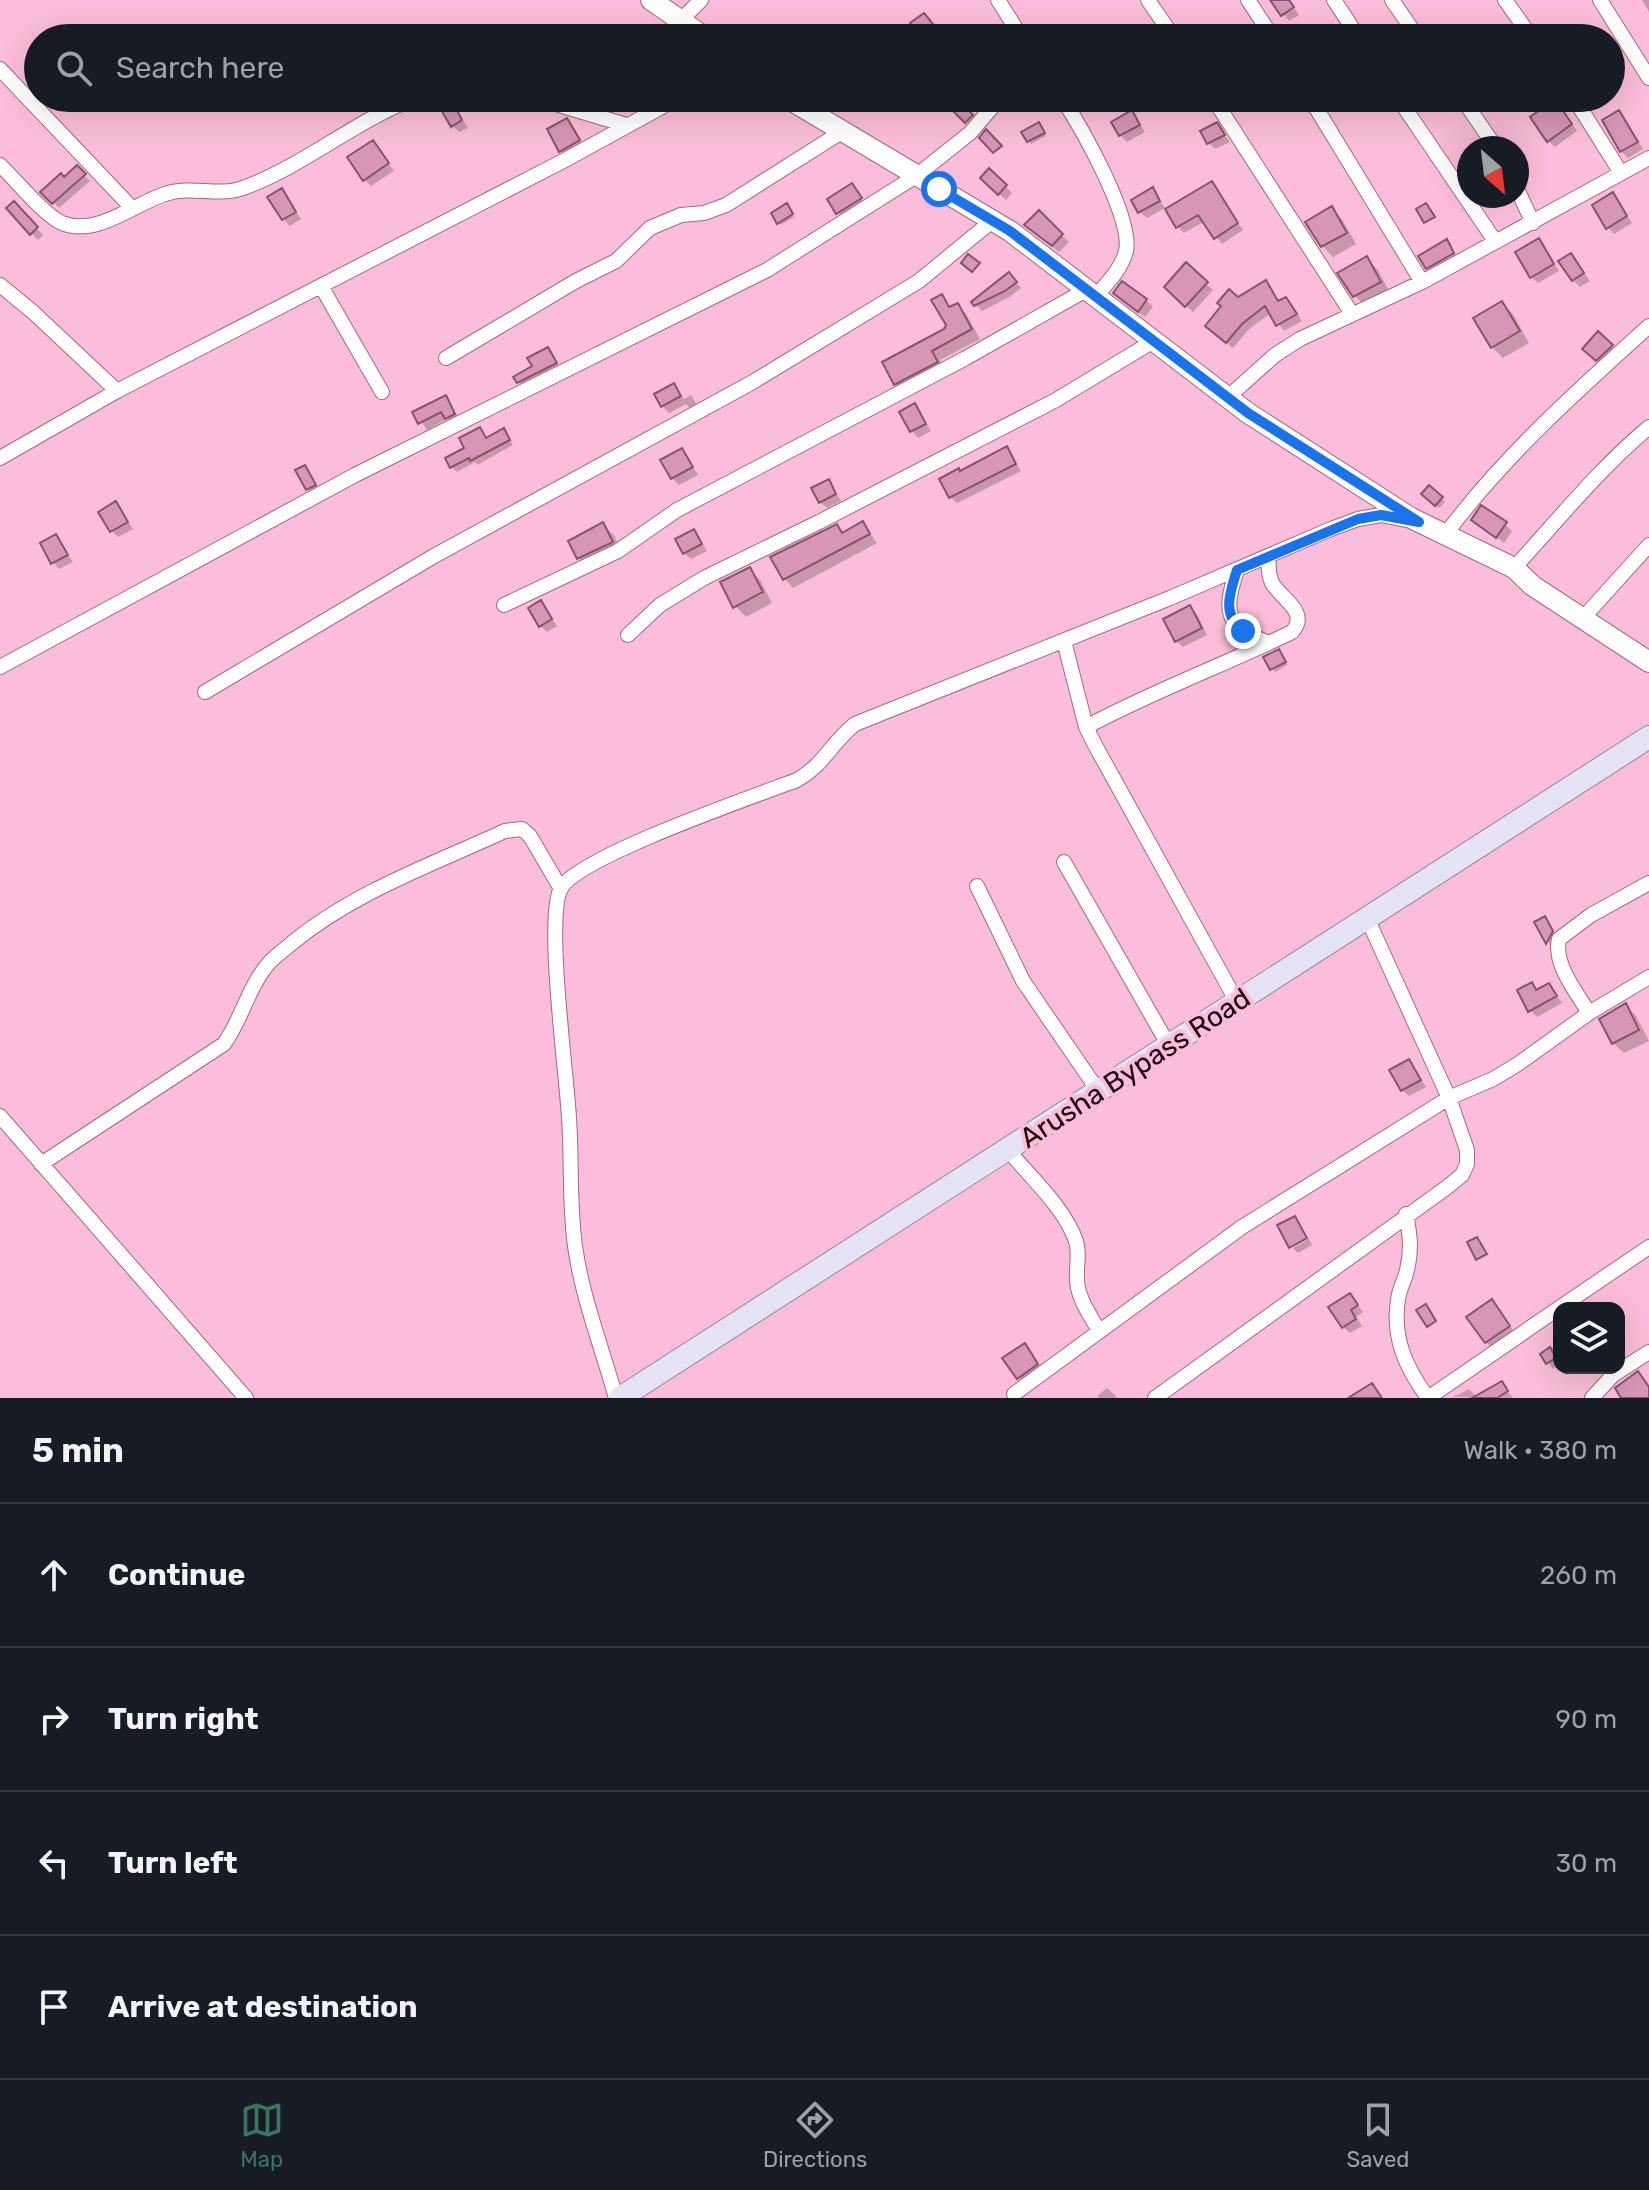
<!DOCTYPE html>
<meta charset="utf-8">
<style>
:root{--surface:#171b24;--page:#242831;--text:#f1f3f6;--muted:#9ea1a6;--line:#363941;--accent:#387662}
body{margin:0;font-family:Rubik,sans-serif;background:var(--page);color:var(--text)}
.controls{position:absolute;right:24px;bottom:24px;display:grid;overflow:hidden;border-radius:16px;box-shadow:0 8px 32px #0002}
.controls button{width:72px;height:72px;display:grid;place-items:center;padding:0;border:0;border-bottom:2px solid var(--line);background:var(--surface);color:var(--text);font:40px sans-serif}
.compass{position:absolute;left:1457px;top:136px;width:72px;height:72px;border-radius:50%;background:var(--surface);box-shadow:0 8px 32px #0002;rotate:152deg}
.stop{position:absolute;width:24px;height:24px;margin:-18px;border:6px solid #1a73e8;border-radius:50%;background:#fff}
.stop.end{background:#1a73e8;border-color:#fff;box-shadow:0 2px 8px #0008}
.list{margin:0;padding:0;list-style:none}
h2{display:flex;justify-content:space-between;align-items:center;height:104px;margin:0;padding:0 32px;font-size:34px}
h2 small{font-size:26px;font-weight:400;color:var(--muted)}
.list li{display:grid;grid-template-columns:52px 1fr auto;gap:24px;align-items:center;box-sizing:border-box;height:144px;padding:0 32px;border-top:2px solid var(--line)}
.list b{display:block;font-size:30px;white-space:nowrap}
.list em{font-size:26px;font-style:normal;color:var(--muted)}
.icon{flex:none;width:44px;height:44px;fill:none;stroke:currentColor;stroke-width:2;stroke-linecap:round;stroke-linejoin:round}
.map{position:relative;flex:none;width:1649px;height:1398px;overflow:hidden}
.search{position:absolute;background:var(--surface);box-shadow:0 8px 32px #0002;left:24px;right:24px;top:24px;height:88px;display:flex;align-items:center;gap:20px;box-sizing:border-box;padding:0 28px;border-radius:44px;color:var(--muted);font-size:30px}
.sheet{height:680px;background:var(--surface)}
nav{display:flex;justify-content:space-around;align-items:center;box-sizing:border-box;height:112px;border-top:2px solid var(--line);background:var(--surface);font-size:22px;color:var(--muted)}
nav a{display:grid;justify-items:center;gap:4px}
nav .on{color:var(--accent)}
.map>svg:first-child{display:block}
</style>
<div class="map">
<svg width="1649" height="1398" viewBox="0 0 1649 1398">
<rect width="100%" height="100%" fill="#fbbdd9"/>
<path fill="#0003" d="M1272,0H1289L1299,15L1289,21Z
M1642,0H1649V12L1648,10Z
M931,22L938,32L930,38H925L920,34Z
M1217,29L1225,38H1202Z
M451,102L468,128L459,132L452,125Z
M1562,109L1577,131L1555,147L1548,140Z
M1619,112L1643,149L1628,158L1621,151Z
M1132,113L1145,132L1127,142L1120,135Z
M567,120L585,148L568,157L561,151Z
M1216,125L1230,142L1215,149L1209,143Z
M1042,127L1046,136L1031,144L1024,133Z
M373,142L394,171L371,186L364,179Z
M77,168L90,181L59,208L43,192Z
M989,171L1012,193L1006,200L983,178Z
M1211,184L1243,230L1222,244L1205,221L1184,233L1178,227Z
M852,186L867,206L845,220L830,200Z
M1153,190L1165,208L1147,218L1140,212Z
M281,191L301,219L290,226L283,219Z
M1612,195L1632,223L1614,234L1608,227Z
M14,204L43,235L38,240L8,208Z
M789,209L794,217L781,225L779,222Z
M1332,209L1342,219L1356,244L1333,257L1323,246Z
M1039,213L1069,242L1059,252L1033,232Z
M1539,240L1559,271L1538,283L1531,277Z
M1446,242L1460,260L1434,274L1427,267Z
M1571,255L1590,281L1580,287L1573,280Z
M1367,259L1378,270L1390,293L1365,306L1354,295Z
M1186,265L1213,290L1193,312L1166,287Z
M1014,280L1021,288L1011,296L982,311L976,305Z
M1265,283L1280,302L1286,299L1293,306L1302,321L1284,331L1271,313L1248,330L1233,348L1214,333L1237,299Z
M941,296L952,308L957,305L966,314L980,339L940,360L945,371L904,393L895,384L946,330L948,325Z
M1122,300H1146L1153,307L1145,317Z
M1502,304L1513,314L1529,343L1503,358L1492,347Z
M1598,334L1618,353L1604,366L1591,355Z
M548,349L561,369L524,388L519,382Z
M674,386L684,399L691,395L697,405L690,409L686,404L669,413L662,406Z
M446,398L461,421L453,425L447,419L427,430L415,412Z
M914,405L931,431L918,438L912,431Z
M480,430L487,439L503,431L513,445L477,465L475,462L457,472L452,467Z
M1006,448L1021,471L957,503L950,497L961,473Z
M682,451L698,475L679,485L672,478Z
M305,467L321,492L314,496L308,489Z
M828,482L841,501L827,508L820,502Z
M1429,488L1445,502L1439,508L1424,494Z
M116,504L133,529L118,537L112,531Z
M863,524L877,543L793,588L785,579L837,526L844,534Z
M1505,524L1512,531L1504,543L1480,526Z
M603,525L614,535L622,553L590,569L579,558Z
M694,531L707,551L691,559L684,553Z
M56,536L73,562L59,569L53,562Z
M749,569L760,580L772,603L746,617L735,606Z
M541,603L557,626L547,632L540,625Z
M1190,607L1197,614L1207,635L1183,647L1176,641Z
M1282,654L1287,665L1275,672L1266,658Z
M1545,919L1559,939L1553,949L1537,923Z
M1531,985L1538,991L1549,985L1562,1003L1537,1017L1530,1010Z
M1625,1005L1636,1016L1649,1041L1624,1053L1613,1043Z
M1409,1062L1426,1087L1409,1096L1402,1090Z
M1309,1239L1312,1245L1298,1253L1293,1248Z
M1350,1296L1363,1312L1356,1317L1362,1326L1350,1333L1343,1327Z
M1498,1309L1515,1333L1493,1349L1486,1342Z
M1559,1344V1366L1553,1369L1542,1354Z
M1024,1345L1044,1371L1025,1385L1005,1358Z
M1619,1348L1628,1365L1613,1375L1606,1368H1619Z
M1501,1383L1513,1398L1453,1397L1469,1389L1477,1398Z
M1107,1388L1114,1394L1117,1398H1099L1097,1396Z"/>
<path fill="#d696b4" stroke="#89536d" stroke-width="2" d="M1270,0H1289L1294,7L1281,16Z
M924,13L933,24L919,35L910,23Z
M451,99L462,120L451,127L439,106Z
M1555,99L1572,124L1547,142L1530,117Z
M963,104L973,115L965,123L954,112Z
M1132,110L1140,125L1119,136L1111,122Z
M1619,110L1638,142L1620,152L1602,120Z
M567,118L580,140L559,152L547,129Z
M1039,122L1045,133L1027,142L1021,132Z
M1217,122L1225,135L1207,144L1200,131Z
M986,129L1002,146L993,153L979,138Z
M373,140L389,163L363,181L347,157Z
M77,165L86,174L52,204L40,192L61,173L64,177Z
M989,168L1007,185L998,195L980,178Z
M1212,181L1238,223L1214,239L1198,215L1176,228L1165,209Z
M852,183L862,198L836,214L827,199Z
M1153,187L1160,201L1138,213L1131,200Z
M282,188L296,212L282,220L267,197Z
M1613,192L1627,216L1606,229L1592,205Z
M14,201L38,227L30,235L6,208Z
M787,203L793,214L777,224L771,213Z
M1426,203L1435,217L1424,223L1416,209Z
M1332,206L1347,233L1321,247L1305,222Z
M1039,210L1063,234L1052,246L1024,225Z
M1539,238L1554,264L1530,278L1515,252Z
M1447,239L1454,253L1426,269L1418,256Z
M1571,253L1584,273L1572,281L1558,261Z
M968,254L980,263L972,272L961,263Z
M1367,256L1381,282L1353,297L1337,273Z
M1186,262L1208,282L1185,307L1164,287Z
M1009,272L1017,282L1005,291L974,306L971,302Z
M1266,280L1278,301L1286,297L1297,314L1276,326L1265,306L1242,324L1226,343L1205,326L1221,306L1217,303L1229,289L1238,297Z
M1122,281L1147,299L1138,312L1113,293Z
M942,294L949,307L958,303L972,329L932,351L938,362L894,385L882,362L944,329L946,325L931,300Z
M1502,301L1520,331L1491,348L1473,318Z
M1598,331L1613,345L1596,361L1582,349Z
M548,347L557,363L517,383L513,377L532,366L527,358Z
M674,383L681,396L661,407L654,394Z
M446,395L455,414L445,419L441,412L418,424L412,412Z
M915,403L926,424L910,432L899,412Z
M480,427L486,438L504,428L510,440L470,461L469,458L450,468L445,458L464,448L459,438Z
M1007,446L1016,464L949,498L939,479L959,468L960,471Z
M682,448L693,467L671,479L660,460Z
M305,465L316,485L306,490L295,470Z
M829,479L836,494L819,503L811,488Z
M1429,485L1443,497L1435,506L1421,494Z
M116,501L128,522L110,532L98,512Z
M1481,505L1507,522L1496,538L1471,520Z
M863,521L870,534L783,580L770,557L837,524L842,533Z
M603,522L613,542L577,559L568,541Z
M694,529L702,544L683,554L675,539Z
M56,534L68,555L51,564L40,543Z
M750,567L763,592L733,608L720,582Z
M541,600L552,619L539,627L528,608Z
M1190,605L1202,628L1175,642L1163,619Z
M1279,649L1286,662L1270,670L1263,657Z
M1545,916L1553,931L1546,944L1534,922Z
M1532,982L1536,990L1549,983L1557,996L1528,1012L1517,990Z
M1626,1003L1639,1030L1612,1044L1599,1019Z
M1409,1059L1421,1080L1401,1091L1389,1070Z
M1295,1216L1307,1238L1289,1248L1277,1225Z
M1477,1237L1487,1254L1476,1260L1467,1242Z
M1350,1293L1358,1305L1351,1310L1356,1319L1342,1328L1328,1307Z
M1492,1299L1510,1326L1485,1343L1466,1317Z
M1426,1304L1436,1321L1427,1327L1416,1310Z
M1025,1343L1038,1364L1017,1379L1002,1358Z
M1550,1347L1556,1358L1546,1364L1540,1354Z
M1638,1371L1649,1387V1398H1621L1615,1388Z
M1502,1381L1508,1391L1497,1398H1472Z
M1372,1383L1382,1398H1348Z"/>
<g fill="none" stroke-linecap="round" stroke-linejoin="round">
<g stroke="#a16984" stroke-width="16">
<path id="street" d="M998,0L1022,38
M1148,0L1174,38
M1248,0L1273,38
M1334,0L1359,38
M1392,0L1418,38
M1505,0L1532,38
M1600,0L1649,78
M682,19L701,0
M0,69L132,208
M536,98L626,125
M1062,98C1081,127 1133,218 1126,251C1121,270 1108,282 1095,297
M1213,98L1352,314
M1310,98L1422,282
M1398,98L1495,241
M1462,98L1496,148
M1574,98L1621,173
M0,165C16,180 44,215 62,223C96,237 134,204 165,194C191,185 218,197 243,188C304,166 354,121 415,98
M1517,189L1533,223
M0,285L34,313L117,391
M321,286L382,392
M446,358L576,281L616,261L650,228L681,215L704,213L726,205L843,131
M1227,398L1275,355L1300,339L1422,282L1649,158
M0,458L117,391L565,160L678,98
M1445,535C1503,457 1577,391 1649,326
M1514,568C1558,520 1599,469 1649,427
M1237,570C1223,613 1225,626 1269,643
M504,605L618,551L677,510L964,359L1086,290
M1583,618L1649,545
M628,635L660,605L704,578L819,522L1056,400L1152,342
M1064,641L1086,727L1095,745L1237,1002
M0,667L355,475L767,270L916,176L970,133L1000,98
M205,692L434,556L751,383L919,281L992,221
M1086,727C1153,691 1224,665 1292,632C1310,612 1281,599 1272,583C1268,573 1268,566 1269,557
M1064,862L1169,1046
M977,886L1023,981L1099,1092
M1589,1013C1577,993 1553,964 1559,939L1591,915L1649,883
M0,1116L246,1398
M1008,1150C1030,1177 1064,1207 1076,1241C1080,1254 1076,1266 1077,1279C1077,1297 1090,1315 1099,1331
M41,1164L224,1044C242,1019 248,987 269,963C275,956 284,950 292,943C354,892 433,864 505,831L522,829L530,836L561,889
M1406,1214C1410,1234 1412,1251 1407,1270C1405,1280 1399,1289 1398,1300C1392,1338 1406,1368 1428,1398
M1559,1308L1649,1247
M1014,1394L1242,1227L1449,1098L1493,1079L1518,1064L1589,1013L1649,977
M616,1398C602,1348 582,1297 575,1246C569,1203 572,1160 569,1118C567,1077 545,917 561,888C580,856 755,796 797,780C825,764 831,743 855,724L1170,598L1331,529L1358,519L1381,515L1406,520
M1155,1398L1446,1188L1462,1175L1467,1164V1150L1449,1098L1367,918
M1428,1398L1559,1308
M1592,1398L1613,1375L1649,1352"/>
</g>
<g stroke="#a16984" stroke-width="22">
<path id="secondary" d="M651,0L706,38
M787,98L1010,231L1248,413L1411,518L1514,568L1533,586L1649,662"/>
</g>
<g stroke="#948ba0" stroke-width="24">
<path id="primary" d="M620,1398L1649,737"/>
</g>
<use href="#street" stroke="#fff" stroke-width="14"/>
<use href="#secondary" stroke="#fff" stroke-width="20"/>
<use href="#primary" stroke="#e6e4f4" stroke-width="22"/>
</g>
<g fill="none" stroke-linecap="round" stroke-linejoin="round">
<path stroke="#1a73e8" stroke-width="10" d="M939,189L1010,231L1248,413L1419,522L1381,515L1358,519L1237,570C1230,593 1221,614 1243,631"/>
</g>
<g text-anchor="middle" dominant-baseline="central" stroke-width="8" stroke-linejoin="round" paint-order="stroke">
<g font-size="28" fill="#1c0812" stroke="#fbbdd9">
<text transform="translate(1135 1068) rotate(-33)">Arusha Bypass Road</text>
</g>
</g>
</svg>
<div class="controls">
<button><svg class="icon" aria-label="layers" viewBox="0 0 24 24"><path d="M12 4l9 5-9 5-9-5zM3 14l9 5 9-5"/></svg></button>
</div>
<svg class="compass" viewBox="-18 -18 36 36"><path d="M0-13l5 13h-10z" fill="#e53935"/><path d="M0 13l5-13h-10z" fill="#9ea1a6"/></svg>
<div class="stop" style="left:939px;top:189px"></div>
<div class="stop end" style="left:1243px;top:631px"></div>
<div class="search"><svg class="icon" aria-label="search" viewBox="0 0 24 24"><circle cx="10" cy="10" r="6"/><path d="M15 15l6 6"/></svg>Search here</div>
</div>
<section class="sheet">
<h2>5 min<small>Walk · 380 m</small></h2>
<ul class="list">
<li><svg class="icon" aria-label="ahead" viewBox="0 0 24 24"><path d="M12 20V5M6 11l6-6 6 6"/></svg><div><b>Continue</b></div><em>260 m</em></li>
<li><svg class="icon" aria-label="right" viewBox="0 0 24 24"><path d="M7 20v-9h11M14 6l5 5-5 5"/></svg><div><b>Turn right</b></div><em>90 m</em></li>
<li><svg class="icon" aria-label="left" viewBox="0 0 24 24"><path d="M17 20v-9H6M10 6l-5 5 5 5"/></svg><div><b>Turn left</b></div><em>30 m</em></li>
<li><svg class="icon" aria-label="arrive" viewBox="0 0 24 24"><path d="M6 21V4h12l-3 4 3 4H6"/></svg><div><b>Arrive at destination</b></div></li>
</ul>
</section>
<nav>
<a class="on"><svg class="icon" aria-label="map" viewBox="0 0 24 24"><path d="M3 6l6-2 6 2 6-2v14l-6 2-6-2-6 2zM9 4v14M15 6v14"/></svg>Map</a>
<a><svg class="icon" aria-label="directions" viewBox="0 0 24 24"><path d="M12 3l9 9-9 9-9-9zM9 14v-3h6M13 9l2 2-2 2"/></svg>Directions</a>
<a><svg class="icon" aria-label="saved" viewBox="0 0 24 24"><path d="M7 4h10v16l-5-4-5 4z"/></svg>Saved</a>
</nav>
